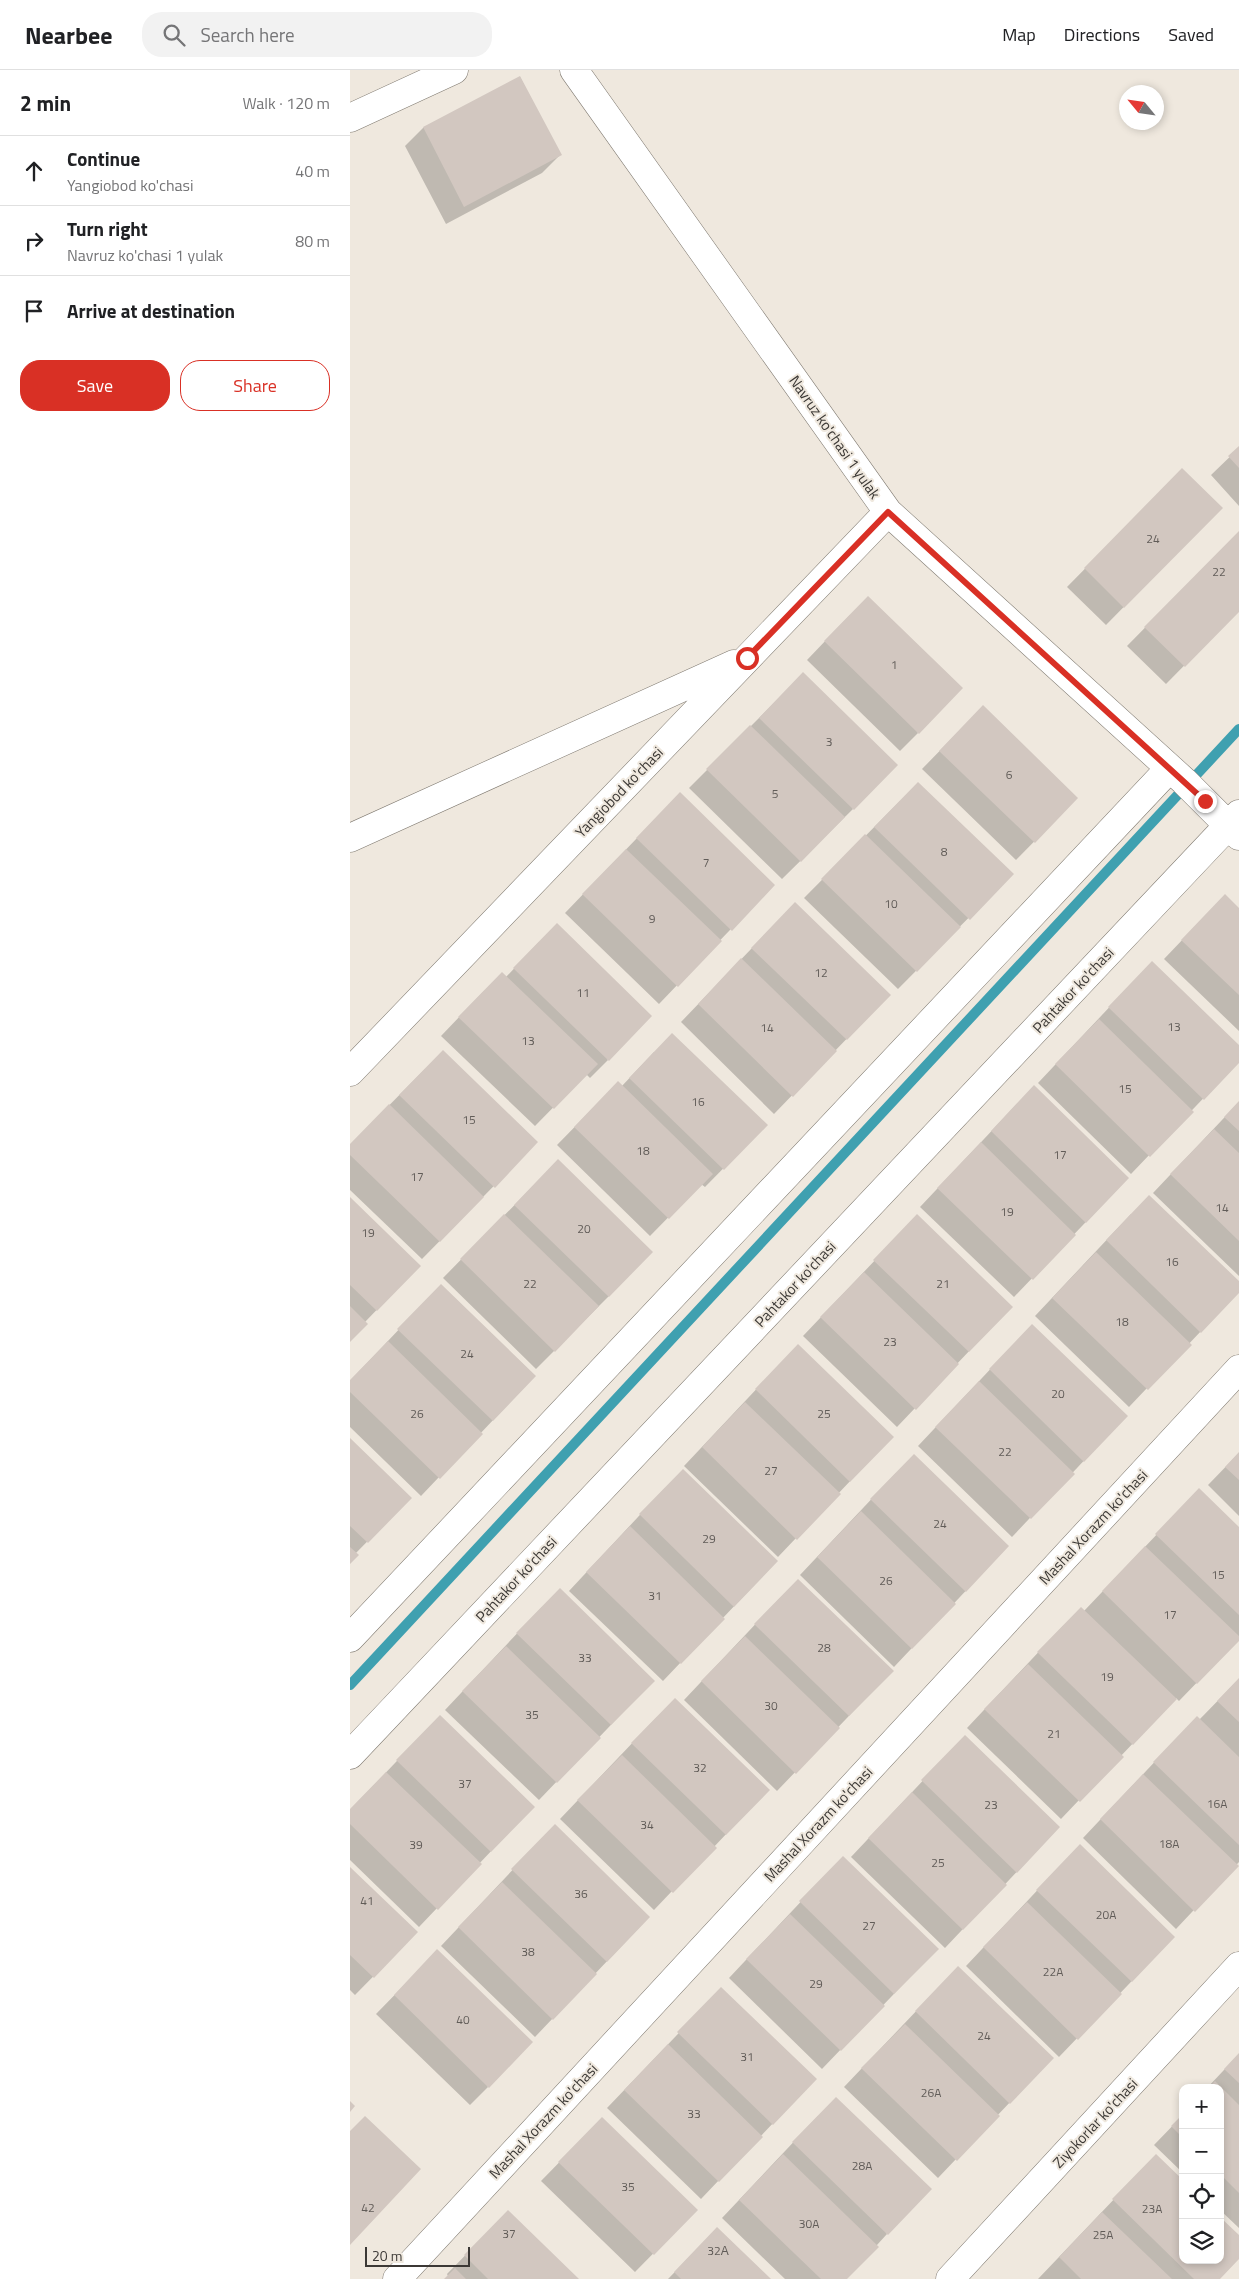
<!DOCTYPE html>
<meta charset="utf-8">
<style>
:root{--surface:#fff;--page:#f2f2f2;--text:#202124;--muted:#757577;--line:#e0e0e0;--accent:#d93025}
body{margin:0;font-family:"Titillium Web",sans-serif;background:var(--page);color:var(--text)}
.controls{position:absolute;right:15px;bottom:15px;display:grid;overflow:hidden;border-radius:10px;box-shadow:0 2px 8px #0003}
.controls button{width:45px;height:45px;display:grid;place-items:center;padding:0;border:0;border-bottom:1px solid var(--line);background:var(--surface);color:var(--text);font:25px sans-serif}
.compass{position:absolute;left:769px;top:15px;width:45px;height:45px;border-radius:50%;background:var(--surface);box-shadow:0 2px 8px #0003;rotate:299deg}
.scale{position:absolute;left:15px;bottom:12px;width:105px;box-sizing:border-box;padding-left:5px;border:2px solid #3b3835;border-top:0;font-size:14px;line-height:18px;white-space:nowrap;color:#3b3835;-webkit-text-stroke:4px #efe8de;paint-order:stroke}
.stop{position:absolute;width:15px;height:15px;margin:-11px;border:4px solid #d93025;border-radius:50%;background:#fff}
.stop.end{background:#d93025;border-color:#fff;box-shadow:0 1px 5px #0008}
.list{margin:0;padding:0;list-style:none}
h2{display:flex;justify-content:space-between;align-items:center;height:65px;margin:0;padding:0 20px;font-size:21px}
h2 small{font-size:16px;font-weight:400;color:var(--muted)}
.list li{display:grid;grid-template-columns:32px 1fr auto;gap:15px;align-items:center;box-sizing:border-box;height:70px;padding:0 20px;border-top:1px solid var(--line)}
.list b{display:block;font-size:19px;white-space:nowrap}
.list p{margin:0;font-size:16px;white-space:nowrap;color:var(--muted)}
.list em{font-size:16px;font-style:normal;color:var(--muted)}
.actions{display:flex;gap:10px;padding:15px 20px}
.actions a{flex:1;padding:11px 0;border:1px solid var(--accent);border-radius:20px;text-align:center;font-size:18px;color:var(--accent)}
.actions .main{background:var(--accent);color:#fff}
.icon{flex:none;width:28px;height:28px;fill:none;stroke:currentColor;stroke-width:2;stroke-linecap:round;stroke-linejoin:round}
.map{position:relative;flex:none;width:889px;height:2209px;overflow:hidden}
header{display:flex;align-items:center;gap:30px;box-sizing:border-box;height:70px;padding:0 25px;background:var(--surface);border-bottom:1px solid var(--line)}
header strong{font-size:24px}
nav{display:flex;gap:28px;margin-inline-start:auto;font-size:18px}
.search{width:350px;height:45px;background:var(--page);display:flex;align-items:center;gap:12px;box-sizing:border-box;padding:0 18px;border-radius:20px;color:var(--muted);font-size:19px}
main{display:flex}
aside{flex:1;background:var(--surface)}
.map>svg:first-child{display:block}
</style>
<header>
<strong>Nearbee</strong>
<div class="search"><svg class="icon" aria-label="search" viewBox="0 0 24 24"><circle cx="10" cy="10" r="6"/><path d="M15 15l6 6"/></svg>Search here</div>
<nav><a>Map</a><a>Directions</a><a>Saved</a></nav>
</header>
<main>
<aside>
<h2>2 min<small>Walk · 120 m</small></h2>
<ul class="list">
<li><svg class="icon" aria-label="ahead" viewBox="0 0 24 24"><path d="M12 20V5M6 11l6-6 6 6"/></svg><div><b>Continue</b><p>Yangiobod ko'chasi</p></div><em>40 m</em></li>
<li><svg class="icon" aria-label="right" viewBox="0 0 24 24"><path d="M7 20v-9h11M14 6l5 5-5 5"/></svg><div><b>Turn right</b><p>Navruz ko'chasi 1 yulak</p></div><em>80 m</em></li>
<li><svg class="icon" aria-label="arrive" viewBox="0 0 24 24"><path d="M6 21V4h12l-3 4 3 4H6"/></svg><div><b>Arrive at destination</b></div></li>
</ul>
<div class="actions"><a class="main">Save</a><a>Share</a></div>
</aside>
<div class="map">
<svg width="889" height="2209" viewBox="0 0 889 2209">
<rect width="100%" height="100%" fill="#efe8de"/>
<path fill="#0003" d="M170,7L210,85L192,103L96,154L55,76L73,58Z
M889,378V436L861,405Z
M832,400L871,438L756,555L717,517Z
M889,462V540L816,614L777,576Z
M500,545L568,663L550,681L457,590Z
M435,622L503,739L432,809L339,718Z
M615,655L727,728L666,790L572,699Z
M550,731L662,804L548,919L454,828Z
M312,742L423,815L309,934L215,843Z
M889,839V961L814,889L857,844Z
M427,852L539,925L424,1044L331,952Z
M189,872L258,990L240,1008L236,1004L185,1056L91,966L134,921L156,907Z
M784,911L889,977V991L781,1104L688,1013Z
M304,982L416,1055L355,1117L351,1114L300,1166L207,1075L250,1031L271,1017Z
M75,999L186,1073L72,1189L0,1120V1075Z
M889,1032V1206L803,1123Z
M666,1035L778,1108L664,1227L570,1137Z
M190,1109L259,1226L186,1299L93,1208Z
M0,1129L69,1196L15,1252L0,1271Z
M781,1144L889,1213V1221L779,1337L685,1246Z
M567,1146L661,1237L547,1357L453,1266Z
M91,1215L185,1306L71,1426L0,1357V1311Z
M664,1274L776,1346L662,1467L568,1376Z
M430,1294L542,1367L428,1487L334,1396Z
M0,1369L60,1428L5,1484L0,1492Z
M889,1383V1446L858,1415Z
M546,1403L658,1476L544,1597L450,1505Z
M315,1418L427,1491L313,1611L219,1521Z
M849,1420L889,1459V1569L829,1631L826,1628L711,1749L617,1658L713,1556L734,1541Z
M430,1528L542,1601L427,1721L334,1630Z
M192,1537L303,1611L189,1730L95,1640Z
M889,1609V1792L826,1859L733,1768L829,1666L849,1650Z
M90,1646L183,1737L69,1857L0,1790V1740Z
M307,1647L418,1720L304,1840L210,1749Z
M597,1685L709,1757L595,1878L501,1787Z
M187,1774L299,1847L185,1967L91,1876Z
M712,1794L824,1867L709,1987L616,1896Z
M0,1799L66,1863L5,1925L0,1920Z
M475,1806L587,1879L472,1999L379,1908Z
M70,1899L138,2017L120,2035L26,1944Z
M590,1916L702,1988L588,2108L494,2017Z
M371,1919L465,2009L351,2129L257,2038Z
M889,1984V2158L870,2140V2018H857Z
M833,2045V2103L804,2075Z
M468,2046L537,2164L496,2209H435L372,2148Z
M234,2067L346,2140L285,2202L191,2111Z
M788,2104L833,2190H870L889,2167V2187L868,2209H688Z
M140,2160L227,2209H95L98,2206L97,2204Z
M349,2177L419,2209H318Z"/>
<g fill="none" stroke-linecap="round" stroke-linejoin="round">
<path stroke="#3fa0b0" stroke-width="10" d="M0,1615L889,659"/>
</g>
<path fill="#d2c7c0" d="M170,6L212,85L114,137L73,57Z
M889,376V398L878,386Z
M832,398L873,438L774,538L734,498Z
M889,461V542L835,597L794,557Z
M518,526L613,618L569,664L474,571Z
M453,602L548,695L504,740L409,648Z
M633,635L728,728L685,773L589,681Z
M400,655L495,747L451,792L356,699Z
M568,712L664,804L620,850L524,757Z
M330,722L425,815L382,861L286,768Z
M515,764L611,857L567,902L471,809Z
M276,779L372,871L328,917L232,824Z
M875,824L889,838V925L831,870Z
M445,832L541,925L497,970L401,878Z
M207,853L302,946L259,991L163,898Z
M391,888L487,981L443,1027L348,934Z
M802,891L889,975V993L854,1030L758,937Z
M152,902L248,994L204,1039L108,947Z
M749,949L844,1042L800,1087L705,994Z
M322,963L418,1055L374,1100L279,1008Z
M93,980L188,1072L145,1118L49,1025Z
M268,1011L363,1104L319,1149L224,1057Z
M684,1015L779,1108L736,1153L641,1061Z
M889,1031V1061L874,1047Z
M39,1034L134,1127L90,1172L0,1085V1074Z
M864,1059L889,1083V1171L820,1104Z
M631,1072L726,1165L683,1210L587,1118Z
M208,1089L303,1182L259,1227L164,1135Z
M799,1125L889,1211V1223L851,1263L756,1170Z
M0,1127L71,1196L27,1241L0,1215Z
M154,1144L249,1236L205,1282L110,1189Z
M567,1144L663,1237L619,1282L523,1190Z
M746,1182L842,1275L798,1320L702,1228Z
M514,1202L609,1294L566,1340L470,1247Z
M91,1214L186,1306L143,1351L47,1259Z
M0,1236L18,1254L0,1272Z
M682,1254L778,1346L734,1392L639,1299Z
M38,1271L133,1364L90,1409L0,1322V1310Z
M448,1274L544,1367L500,1412L405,1319Z
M629,1311L725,1404L681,1449L585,1357Z
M395,1332L491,1424L447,1470L352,1377Z
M0,1368L62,1428L18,1473L0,1456Z
M889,1382V1410L875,1397Z
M564,1384L659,1476L616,1522L520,1429Z
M333,1399L428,1491L384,1537L289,1444Z
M849,1418L889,1457V1545L805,1464Z
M511,1441L606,1534L562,1579L467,1487Z
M280,1456L375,1549L331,1594L236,1502Z
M795,1476L889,1566V1571L847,1614L752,1521Z
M0,1477L9,1485L0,1494Z
M448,1509L544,1601L499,1646L404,1554Z
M210,1518L305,1611L261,1655L166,1563Z
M731,1537L827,1629L783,1675L687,1582Z
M395,1566L490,1658L446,1704L351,1611Z
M156,1576L251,1668L207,1713L112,1621Z
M678,1594L774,1687L730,1732L634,1639Z
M889,1608V1652L867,1631Z
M325,1628L420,1720L376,1765L281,1673Z
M90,1645L185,1737L141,1782L46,1690Z
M847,1646L889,1687V1775L803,1692Z
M615,1665L710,1757L667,1803L571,1710Z
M272,1685L367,1778L323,1823L227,1730Z
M36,1702L132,1794L88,1840L0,1754V1739Z
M793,1704L889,1796L845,1842L750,1749Z
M562,1722L657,1815L613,1860L518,1768Z
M205,1754L300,1847L257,1892L161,1799Z
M730,1774L825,1867L782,1912L686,1820Z
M493,1786L589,1879L544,1924L449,1831Z
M0,1797L68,1862L24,1908L0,1885Z
M152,1812L247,1904L203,1950L108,1857Z
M677,1832L772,1924L728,1970L633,1877Z
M440,1844L535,1936L491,1981L396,1889Z
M87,1879L183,1972L139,2018L44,1925Z
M608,1896L704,1988L660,2034L565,1941Z
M371,1917L467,2009L423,2055L327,1962Z
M555,1954L650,2046L607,2091L511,1998Z
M318,1974L413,2067L369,2112L274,2020Z
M889,1983V2013L874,1999Z
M865,2011L889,2035V2123L870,2104V2018H858Z
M486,2027L582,2119L538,2165L442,2072Z
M0,2031L5,2036L0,2042Z
M833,2044V2068L821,2056Z
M15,2046L71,2099L0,2175V2061Z
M252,2047L348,2140L304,2185L208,2092Z
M433,2084L529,2177L497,2209H471L389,2130Z
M806,2084L833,2110V2190H870V2147L889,2165V2189L870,2209H844L762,2129Z
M158,2140L229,2209H138L114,2185Z
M752,2142L822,2209H731L709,2187Z
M367,2157L421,2209H331L324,2202Z
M105,2198L116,2209H94Z"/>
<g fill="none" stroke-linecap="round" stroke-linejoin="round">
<g stroke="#7f7970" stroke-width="29">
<path id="minor" d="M224,0L538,442L834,711L889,766
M0,48L104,0
M0,768L384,594
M0,1002L538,442
M0,1568L819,699
M0,1685L889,744
M47,2209L889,1299
M600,2209L889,1896"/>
</g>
<use href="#minor" stroke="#fff" stroke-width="28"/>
</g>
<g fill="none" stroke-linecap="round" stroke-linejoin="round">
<path stroke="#d93025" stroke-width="6" d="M397,588L538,442L855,731"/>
</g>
<g text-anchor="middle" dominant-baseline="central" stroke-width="4" stroke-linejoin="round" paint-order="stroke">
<g font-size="12" fill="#615c58">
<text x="803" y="468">24</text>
<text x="869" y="501">22</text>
<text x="544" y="594">1</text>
<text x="479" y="671">3</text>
<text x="659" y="704">6</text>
<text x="425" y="723">5</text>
<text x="594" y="781">8</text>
<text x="356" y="792">7</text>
<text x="541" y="833">10</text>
<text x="302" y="848">9</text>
<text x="471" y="902">12</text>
<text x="233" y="922">11</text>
<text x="824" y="956">13</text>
<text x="417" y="957">14</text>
<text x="178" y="970">13</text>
<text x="775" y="1018">15</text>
<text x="348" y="1031">16</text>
<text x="119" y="1049">15</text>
<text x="293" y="1080">18</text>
<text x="710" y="1084">17</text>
<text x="67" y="1106">17</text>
<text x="872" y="1137">14</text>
<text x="657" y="1141">19</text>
<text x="234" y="1158">20</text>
<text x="18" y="1162">19</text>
<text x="822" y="1191">16</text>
<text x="180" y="1213">22</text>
<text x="593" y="1213">21</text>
<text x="772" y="1251">18</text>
<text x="540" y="1271">23</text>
<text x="117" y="1283">24</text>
<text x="708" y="1323">20</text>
<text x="67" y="1343">26</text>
<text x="474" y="1343">25</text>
<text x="655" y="1381">22</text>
<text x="421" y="1400">27</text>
<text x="590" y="1453">24</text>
<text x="359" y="1468">29</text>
<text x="868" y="1504">15</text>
<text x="536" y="1510">26</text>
<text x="305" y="1525">31</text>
<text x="820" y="1544">17</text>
<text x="474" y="1577">28</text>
<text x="235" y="1587">33</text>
<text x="757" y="1606">19</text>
<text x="421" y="1635">30</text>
<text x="182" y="1644">35</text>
<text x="704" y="1663">21</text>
<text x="350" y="1697">32</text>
<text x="115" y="1713">37</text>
<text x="867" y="1733">16A</text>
<text x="641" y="1734">23</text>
<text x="297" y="1754">34</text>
<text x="819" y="1773">18A</text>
<text x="66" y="1774">39</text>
<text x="588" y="1792">25</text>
<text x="231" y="1823">36</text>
<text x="17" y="1830">41</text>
<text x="756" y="1844">20A</text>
<text x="519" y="1855">27</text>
<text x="178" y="1881">38</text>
<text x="703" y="1901">22A</text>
<text x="466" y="1913">29</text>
<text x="113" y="1949">40</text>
<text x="634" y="1965">24</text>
<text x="397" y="1986">31</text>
<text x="581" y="2022">26A</text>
<text x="344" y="2043">33</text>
<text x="512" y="2095">28A</text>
<text x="278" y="2116">35</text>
<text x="18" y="2137">42</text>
<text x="802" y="2138">23A</text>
<text x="459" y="2153">30A</text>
<text x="159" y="2163">37</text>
<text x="753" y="2164">25A</text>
<text x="368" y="2180">32А</text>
</g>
<g font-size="15" fill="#3b3835" stroke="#efe8de">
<text transform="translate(485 367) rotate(55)">Navruz ko'chasi 1 yulak</text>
<text transform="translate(269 722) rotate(-46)">Yangiobod ko'chasi</text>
<text transform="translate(723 920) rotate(-47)">Pahtakor ko'chasi</text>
<text transform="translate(445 1214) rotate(-47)">Pahtakor ko'chasi</text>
<text transform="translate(743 1457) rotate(-47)">Mashal Xorazm ko'chasi</text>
<text transform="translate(166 1509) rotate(-47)">Pahtakor ko'chasi</text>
<text transform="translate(468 1754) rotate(-47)">Mashal Xorazm ko'chasi</text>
<text transform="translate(193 2051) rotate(-47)">Mashal Xorazm ko'chasi</text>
<text transform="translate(745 2053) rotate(-47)">Ziyokorlar ko'chasi</text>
</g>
</g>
</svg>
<div class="controls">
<button>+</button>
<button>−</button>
<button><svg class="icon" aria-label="locate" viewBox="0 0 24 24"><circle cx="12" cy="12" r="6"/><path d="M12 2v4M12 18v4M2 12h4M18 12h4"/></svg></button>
<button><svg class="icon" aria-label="layers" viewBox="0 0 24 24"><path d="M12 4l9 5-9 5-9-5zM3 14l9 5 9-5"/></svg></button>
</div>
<svg class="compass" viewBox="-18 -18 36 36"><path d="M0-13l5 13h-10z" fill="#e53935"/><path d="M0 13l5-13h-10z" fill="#757577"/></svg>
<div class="scale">20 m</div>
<div class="stop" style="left:397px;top:588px"></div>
<div class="stop end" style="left:855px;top:731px"></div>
</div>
</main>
